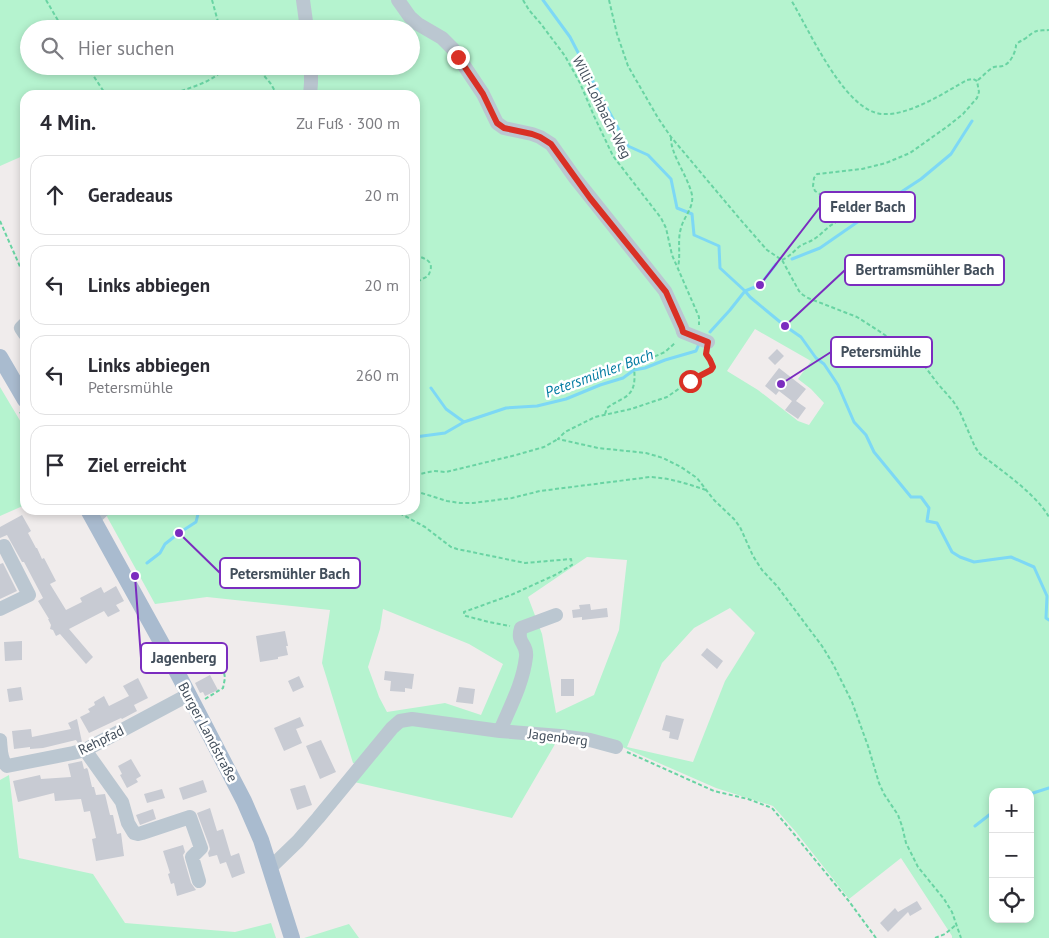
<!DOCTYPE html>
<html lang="de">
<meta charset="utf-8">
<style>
:root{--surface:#fff;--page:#f2f2f3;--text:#2b2b33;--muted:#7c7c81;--line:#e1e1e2}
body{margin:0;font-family:"PT Sans",sans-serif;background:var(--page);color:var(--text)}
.controls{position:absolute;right:15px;bottom:15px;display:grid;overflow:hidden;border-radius:10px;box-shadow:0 2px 8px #0003}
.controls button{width:45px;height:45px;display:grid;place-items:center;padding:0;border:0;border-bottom:1px solid var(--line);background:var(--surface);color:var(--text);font:25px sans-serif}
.stop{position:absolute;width:15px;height:15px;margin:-11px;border:4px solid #d93025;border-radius:50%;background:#fff}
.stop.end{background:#d93025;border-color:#fff;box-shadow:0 1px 5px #0008}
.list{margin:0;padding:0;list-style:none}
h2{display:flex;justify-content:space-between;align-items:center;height:65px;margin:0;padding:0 20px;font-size:21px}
h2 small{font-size:16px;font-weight:400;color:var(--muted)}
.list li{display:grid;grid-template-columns:32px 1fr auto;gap:15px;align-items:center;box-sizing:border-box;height:80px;margin:0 10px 10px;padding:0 10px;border:1px solid var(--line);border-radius:15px}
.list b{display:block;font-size:19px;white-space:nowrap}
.list p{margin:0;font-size:16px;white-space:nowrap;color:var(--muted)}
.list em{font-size:16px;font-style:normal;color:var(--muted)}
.icon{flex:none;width:28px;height:28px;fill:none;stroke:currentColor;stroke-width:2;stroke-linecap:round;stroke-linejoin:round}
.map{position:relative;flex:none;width:1049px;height:938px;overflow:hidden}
.search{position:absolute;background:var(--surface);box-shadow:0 2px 8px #0003;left:20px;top:20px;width:400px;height:55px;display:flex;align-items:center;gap:12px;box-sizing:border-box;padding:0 18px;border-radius:28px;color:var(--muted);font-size:19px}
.panel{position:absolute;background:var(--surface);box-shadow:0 2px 8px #0003;left:20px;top:90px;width:400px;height:425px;border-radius:15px}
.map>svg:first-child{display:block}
</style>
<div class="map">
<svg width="1049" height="938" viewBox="0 0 1049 938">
<rect width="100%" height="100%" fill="#f0ecec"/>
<path fill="#b5f3cf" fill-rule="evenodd" d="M0,0H1049V938H952V936L901,858L849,899L796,832L773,806L716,788L620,746L411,716L357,764L353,763L322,663L330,610L207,597L155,604L105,513L108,510H415V95H25V155L0,166ZM29,29H411V66H29ZM755,329L811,361L798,379L811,389L824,403L809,425L798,421L758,390L727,371ZM587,557L627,560L619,630L594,695L556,713L542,634L528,597ZM730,608L755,633L725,681L693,762L627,747L662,663L694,628ZM383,609L469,644L503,664L481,715L445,703L387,712L379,697L368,667L380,629ZM993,792H1030V919H993Z
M0,387L25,429V505L0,516Z
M400,721L558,739L512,818L354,782Z
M9,775L19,858L93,874L125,923L235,932L271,923L276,938H0V780Z
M349,924L359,938H304Z"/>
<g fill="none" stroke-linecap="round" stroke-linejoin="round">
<path stroke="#7dd8f5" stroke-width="3" d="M543,0L570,37L601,97L628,146L648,155L671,179L677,208L692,214L694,235L719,246L720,268L745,291L750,297L785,326L801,337L816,358L824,364L838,385L854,422L866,435L874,452L911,497H921L929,508L927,521L937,523L952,552L960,557L974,562L1011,557L1034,567L1047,596L1046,618L1049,620
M792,259L820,248L892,198L921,179L951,154L972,121
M710,332L730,310L745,291L760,285L776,264
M431,388L446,409L464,422
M415,437L445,433L464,422L506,408L537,406L566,399L600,385L623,378L634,370L645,368L665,360L696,351L699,344
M147,563L160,553L165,544L179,533L196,522L199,510
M1030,794L1049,788
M975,826L993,812"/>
</g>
<path fill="#c8cbd3" d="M777,349L784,356L775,365L768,358Z
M779,368L806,389L796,401L806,408L798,419L785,410L792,401L779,391L776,395L765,386Z
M22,515L31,531L28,533L36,548H37L42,559L44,558L56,581L50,584L66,610L82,602L80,598L101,587L104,593L116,586L124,601L116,605L120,611L108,617L104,611L69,629L93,657L86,664L60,634L56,636L53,630L50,629L51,625L48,619H49L38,601L43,598L24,562H22L7,535L0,538V527Z
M3,563L17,591L0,599V564Z
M590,604L591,610L607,608L608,617L582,620V617L573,618L572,610L580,609L579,605Z
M285,631L288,646H286L288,655L278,657V659L260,662L256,636Z
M22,641V660L5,661L4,642Z
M707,648L723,661L717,669L701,655Z
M385,671L414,674L412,689L405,688V692L390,691L391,681L384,680Z
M210,675L218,690L205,696L203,692L200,693L195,683Z
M299,676L304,687L293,692L288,681Z
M138,678L148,698L134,705L137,711L122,719L121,718L89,733L80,717L90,712L88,709L95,705L94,702L104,696L109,706L129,696L123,686Z
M561,679H574V696H561Z
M21,687L23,700L9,702L7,689Z
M459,687L475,689L473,704L456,702Z
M666,715L684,719L678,740L669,738L670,732L662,730Z
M300,717L304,726L296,729L302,743L284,751L274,728Z
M77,719L82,742L78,743L76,740L43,748L30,749V747L14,749L12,731L31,729L32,737L71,729L68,723Z
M321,740L336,772L320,779L306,746Z
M131,759L141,776L136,779L138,782L127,788L120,775L122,774L118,766Z
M82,761L84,769L87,768L88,770L92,787H94L96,795L105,794L110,815H113L117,834L121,833L124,856L96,861L92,839L96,838L90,811L84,812L81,799L55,801L54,793L18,802L13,781L40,775L41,779L71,777L68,764Z
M203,780L207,792L183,800L179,788Z
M305,785L312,805L297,810L290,789Z
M162,789L165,798L147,803L144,794Z
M210,808L217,831L223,829L231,856L239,853L245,873L232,878L226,862L220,864L217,855L209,857L208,853L210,849L209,845L197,813Z
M153,809L156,819L140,825L136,815Z
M183,845L185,852L183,855L184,859L191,883L196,890L177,896L174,883L171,884L168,874L170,873L163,851Z
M917,901L922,909L910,916L908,912L888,932L880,923L895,908L898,912Z"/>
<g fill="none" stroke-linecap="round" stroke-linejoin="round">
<path stroke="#69d4a3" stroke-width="2" stroke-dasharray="4 2.5" stroke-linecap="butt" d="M46,0L63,29
M212,0L220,29
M523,0L529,10L541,24L565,56L580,83L594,116L613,156L661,218L666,228L672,255L699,317V325
M609,0L617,34L628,66L658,118L671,137L739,218L767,250L782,260L799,291L803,295L808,298L857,317L879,331L914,355L926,368L938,384L953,401L960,412L975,447L980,454C1001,470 1036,494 1049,517
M87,66L106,95
M256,66L271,84L277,95
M978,80C983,76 988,70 994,67C998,66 1002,67 1005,65C1011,62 1016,51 1016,45C1019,41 1022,41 1026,38C1037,29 1035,31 1049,30
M169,95C185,89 217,82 225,66
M671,137C670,154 688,176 692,195C694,208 684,216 681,228C677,241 681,254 678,267
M0,221L25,278
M415,255C426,259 436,261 428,276L415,283
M782,260C789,257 794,251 800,246C805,243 810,242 814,239C821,235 826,228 833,224C841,218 857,211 854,199L850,196L820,194L815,191L813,186L814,178L817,174L862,169L886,163L910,153L948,126L963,114L977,98L979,92L977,81L973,79L967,80C944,93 909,116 882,114C844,111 809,29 791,0
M23,313V308L25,304
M705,352C706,358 712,361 713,367L711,370L690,381L667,397L631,409L595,417L565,432L558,439L598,448L646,453L663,458L681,467L697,478L714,500L734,519L740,527L753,556L762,570L777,586L822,646L833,664L852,702L868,746L879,783L884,794L898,815L902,826L906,843L918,867L944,899L952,912L961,938
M20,412L25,420
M605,414L607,408C612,404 617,402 622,399C636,392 635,380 634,367L635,365L665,352L676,342
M415,475L434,471L446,472L516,455L544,447L558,439
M415,491L447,501L460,503H473L512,498L540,491L650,477C670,478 688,484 706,490
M394,510L425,527L451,547L457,549L525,563L571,559L572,565L555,575L511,595L464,612V615L466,616L489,622L510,626
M205,699L223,688L225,678L222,660
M627,752L714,791L748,799L772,808L794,834L848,900L876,938
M935,938L945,934L957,924"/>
<path stroke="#bbc7d1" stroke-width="14" d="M303,0L307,29
M398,0L410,17L418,24L442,38L453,49L483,94L497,123L504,128L532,134L540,137L551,144L575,178L665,291L682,328L683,332L708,342
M310,95L311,83V66
M25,324L21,328L25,334
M93,519L103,510
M0,609L29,595L4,546
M500,731C510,707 523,683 526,657C528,643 516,644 521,628L556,615
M0,740C1,749 0,760 7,766L73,753L85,750L188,695
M85,750L122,802L128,823L134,833L138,834L142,833L190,817L201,848L192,857L199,881
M270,868L298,841L318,818L392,728L400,721L412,719L500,731L560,736L590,740L616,747"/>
<path stroke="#a9bbcf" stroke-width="16" d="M0,357L25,400
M88,510L166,651L244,801L261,840L292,938"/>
</g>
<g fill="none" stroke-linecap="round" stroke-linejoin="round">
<path stroke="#d93025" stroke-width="6" d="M458,57L483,94L497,123L504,128L532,134L540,137L551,144L590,198L666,292L682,328L683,332L708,342L706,354L710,360L713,367L711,370L690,381"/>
</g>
<g text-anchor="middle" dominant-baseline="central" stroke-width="5" stroke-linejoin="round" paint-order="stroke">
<g font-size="14" fill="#434f5c" stroke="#fff">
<text transform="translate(602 107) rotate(63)">Willi-Lohbach-Weg</text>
<text transform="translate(208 732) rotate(62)">Burger Landstraße</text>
<text transform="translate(558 737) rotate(7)">Jagenberg</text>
<text transform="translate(101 740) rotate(-26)">Rehpfad</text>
</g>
<g font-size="15" font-style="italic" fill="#027ba2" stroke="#fff">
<text transform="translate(599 373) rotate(-20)">Petersmühler Bach</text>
</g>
</g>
<path fill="none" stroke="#7b2cbf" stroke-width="2" d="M760 285L820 207M785 326L845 270M781 384L831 352M179 533L220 573M135 576L141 658"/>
<g fill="#7b2cbf" stroke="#fff" stroke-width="2">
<circle cx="760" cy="285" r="5"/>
<circle cx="785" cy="326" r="5"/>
<circle cx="781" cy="384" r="5"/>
<circle cx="179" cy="533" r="5"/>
<circle cx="135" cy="576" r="5"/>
</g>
<g fill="#fff" stroke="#7b2cbf" stroke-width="2">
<rect x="820" y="192" width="95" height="30" rx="5"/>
<rect x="845" y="255" width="159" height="30" rx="5"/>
<rect x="831" y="337" width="101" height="30" rx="5"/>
<rect x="220" y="558" width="140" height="30" rx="5"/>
<rect x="141" y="643" width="86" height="30" rx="5"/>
</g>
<g font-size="15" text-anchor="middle" font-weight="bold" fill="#434f5c">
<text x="868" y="212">Felder Bach</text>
<text x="925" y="275">Bertramsmühler Bach</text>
<text x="881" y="357">Petersmühle</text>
<text x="290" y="579">Petersmühler Bach</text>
<text x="184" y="663">Jagenberg</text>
</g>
</svg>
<div class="controls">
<button>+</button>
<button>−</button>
<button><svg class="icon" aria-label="locate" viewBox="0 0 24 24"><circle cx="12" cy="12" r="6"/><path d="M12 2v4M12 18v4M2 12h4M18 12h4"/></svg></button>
</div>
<div class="stop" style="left:690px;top:381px"></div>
<div class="stop end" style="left:458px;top:57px"></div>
<div class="search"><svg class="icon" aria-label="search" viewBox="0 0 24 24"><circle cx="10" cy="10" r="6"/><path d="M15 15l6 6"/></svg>Hier suchen</div>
<section class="panel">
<h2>4 Min.<small>Zu Fuß · 300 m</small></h2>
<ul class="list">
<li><svg class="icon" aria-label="ahead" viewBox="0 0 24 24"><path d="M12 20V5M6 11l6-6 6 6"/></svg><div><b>Geradeaus</b></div><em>20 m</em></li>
<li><svg class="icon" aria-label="left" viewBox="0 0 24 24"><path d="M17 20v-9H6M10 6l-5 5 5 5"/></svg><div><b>Links abbiegen</b></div><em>20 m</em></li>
<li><svg class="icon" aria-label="left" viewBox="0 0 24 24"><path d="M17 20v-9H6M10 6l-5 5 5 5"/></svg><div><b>Links abbiegen</b><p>Petersmühle</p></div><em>260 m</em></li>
<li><svg class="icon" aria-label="arrive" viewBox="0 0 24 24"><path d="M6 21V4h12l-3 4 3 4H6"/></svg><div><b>Ziel erreicht</b></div></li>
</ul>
</section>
</div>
